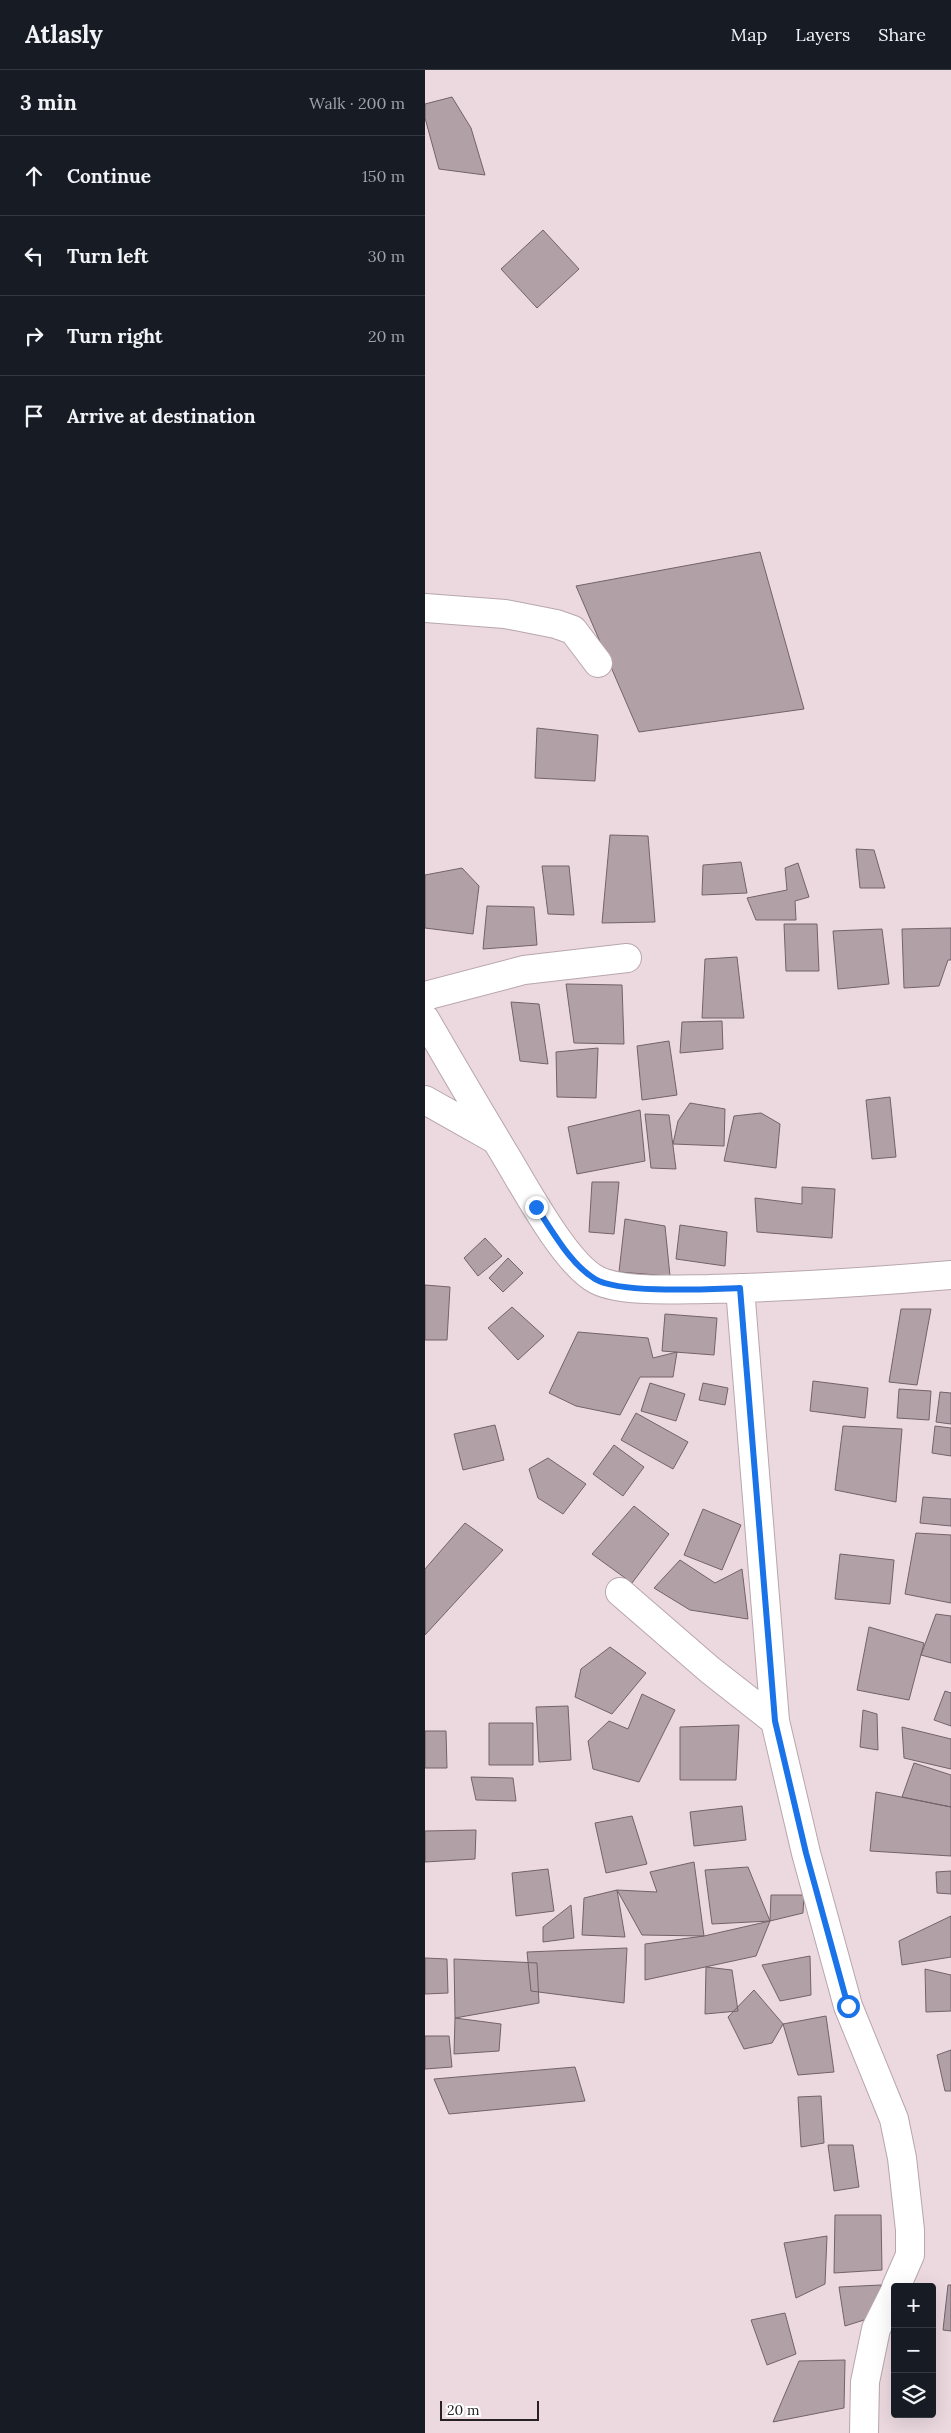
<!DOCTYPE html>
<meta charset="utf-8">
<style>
:root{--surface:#171b24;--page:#242831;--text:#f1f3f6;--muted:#9ea1a6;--line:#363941}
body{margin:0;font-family:Lora,serif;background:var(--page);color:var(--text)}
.controls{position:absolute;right:15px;bottom:15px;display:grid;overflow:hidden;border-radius:5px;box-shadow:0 5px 20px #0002}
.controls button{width:45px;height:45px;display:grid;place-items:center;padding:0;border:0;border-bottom:1px solid var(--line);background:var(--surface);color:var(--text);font:25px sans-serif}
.scale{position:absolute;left:15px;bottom:12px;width:99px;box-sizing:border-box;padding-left:5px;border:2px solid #282124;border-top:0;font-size:14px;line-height:18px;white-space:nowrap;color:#282124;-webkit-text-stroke:4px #fff;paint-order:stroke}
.stop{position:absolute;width:15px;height:15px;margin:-11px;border:4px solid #1a73e8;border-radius:50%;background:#fff}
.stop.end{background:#1a73e8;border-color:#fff;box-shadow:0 1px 5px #0008}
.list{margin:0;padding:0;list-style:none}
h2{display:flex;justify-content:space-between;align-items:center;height:65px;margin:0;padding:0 20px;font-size:21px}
h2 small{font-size:16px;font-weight:400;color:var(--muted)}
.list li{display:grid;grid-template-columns:32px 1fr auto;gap:15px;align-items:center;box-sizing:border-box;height:80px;padding:0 20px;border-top:1px solid var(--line)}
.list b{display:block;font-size:19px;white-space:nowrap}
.list em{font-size:16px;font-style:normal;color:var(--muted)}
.icon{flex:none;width:28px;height:28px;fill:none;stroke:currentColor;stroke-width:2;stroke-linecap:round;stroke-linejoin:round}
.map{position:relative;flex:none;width:526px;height:2363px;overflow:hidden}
header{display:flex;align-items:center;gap:30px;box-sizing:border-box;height:70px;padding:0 25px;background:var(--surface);border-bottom:1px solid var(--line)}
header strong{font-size:24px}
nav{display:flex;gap:28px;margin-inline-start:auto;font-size:18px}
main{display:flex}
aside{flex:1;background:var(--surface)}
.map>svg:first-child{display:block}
</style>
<header>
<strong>Atlasly</strong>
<nav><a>Map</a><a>Layers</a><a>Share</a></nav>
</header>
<main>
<aside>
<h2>3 min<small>Walk · 200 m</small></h2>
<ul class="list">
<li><svg class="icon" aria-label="ahead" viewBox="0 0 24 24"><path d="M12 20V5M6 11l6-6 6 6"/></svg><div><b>Continue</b></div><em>150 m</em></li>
<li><svg class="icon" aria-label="left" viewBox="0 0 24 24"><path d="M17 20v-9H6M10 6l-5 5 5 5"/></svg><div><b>Turn left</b></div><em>30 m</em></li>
<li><svg class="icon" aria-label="right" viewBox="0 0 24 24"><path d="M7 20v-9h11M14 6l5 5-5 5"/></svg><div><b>Turn right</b></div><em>20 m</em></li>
<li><svg class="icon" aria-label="arrive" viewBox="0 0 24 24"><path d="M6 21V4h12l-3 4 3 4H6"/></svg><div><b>Arrive at destination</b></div></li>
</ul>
</aside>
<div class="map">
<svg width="526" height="2363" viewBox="0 0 526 2363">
<rect width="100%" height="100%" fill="#ecd9e0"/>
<path fill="#b2a0a7" stroke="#736269" d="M27,27L46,58L60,105L14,99L0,48V34Z
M118,160L154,199L112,238L76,199Z
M335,482L379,639L214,662L151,516Z
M112,658L173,665L170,711L110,708Z
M185,765L223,766L230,852L177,853Z
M431,779L449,780L460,818H435Z
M316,792L322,823L277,825L278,795Z
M373,793L384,827L370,831L371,850H331L322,828L362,820L360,798Z
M117,796H144L149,845L123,844Z
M37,798L54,816L48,864L0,858V805Z
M62,836L109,837L112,875L58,879Z
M359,854H392L394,901H361Z
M526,858V890H523L514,916L479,918L477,859Z
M457,859L464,914L413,919L408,861Z
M312,887L319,948H277L280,889Z
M141,914L197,915L199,974L149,973Z
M86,932L114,934L123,994L95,991Z
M297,951L298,979L255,983L257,952Z
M244,971L252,1025L217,1030L212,976Z
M173,978L171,1028L132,1027L131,982Z
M465,1027L471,1087L447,1089L441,1030Z
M265,1033L300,1039L299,1076L248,1074L253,1051Z
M215,1040L220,1091L152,1104L143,1057Z
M336,1043L355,1054L351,1098L299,1091L309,1046Z
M220,1044L244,1045L251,1099L226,1098Z
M167,1112H194L189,1164L164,1162Z
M377,1117L410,1119L407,1168L332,1162L330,1128L377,1134Z
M200,1149L240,1156L245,1206L194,1202Z
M255,1155L302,1162L300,1196L251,1189Z
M60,1168L77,1186L53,1206L39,1188Z
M83,1188L98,1203L78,1222L64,1208Z
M0,1215L25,1217L22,1270H0Z
M87,1237L119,1266L93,1290L63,1258Z
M476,1239H506L492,1315L464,1312Z
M240,1244L292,1248L289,1285L237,1281Z
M153,1262L223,1268L228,1288L252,1282L248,1307H215L195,1345L151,1336L124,1323Z
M388,1311L443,1318L440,1348L385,1341Z
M225,1313L260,1324L251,1351L216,1341Z
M278,1313L303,1318L300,1335L274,1330Z
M474,1319L506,1321L504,1350L472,1348Z
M515,1322L526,1323V1354L511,1352Z
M211,1343L263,1372L248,1399L196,1370Z
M70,1355L79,1390L38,1400L29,1364Z
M418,1356L477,1359L471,1432L410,1420Z
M510,1356L526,1358V1386L507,1383Z
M189,1375L219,1397L198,1426L168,1404Z
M123,1388L161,1414L138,1444L113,1428L104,1399Z
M498,1427L526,1429V1456L495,1453Z
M209,1436L244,1464L207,1513L167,1484Z
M278,1439L316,1455L297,1500L259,1485Z
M40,1453L78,1480L0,1565V1499Z
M491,1463L526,1465V1533L480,1524Z
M415,1484L469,1490L465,1534L410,1529Z
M255,1490L290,1513L317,1499L323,1549L265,1540L229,1518Z
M511,1544L526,1546V1593L496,1585Z
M444,1557L499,1573L484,1630L432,1620Z
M185,1577L221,1603L187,1644L150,1627L156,1599Z
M520,1621L526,1623V1656L509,1650Z
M217,1624L250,1640L214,1712L168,1699L163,1671L184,1651L203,1659Z
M143,1636L146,1690L114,1692L111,1637Z
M438,1640L452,1644L453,1680L435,1677Z
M64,1653H108V1695H64Z
M314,1655L311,1710H255V1657Z
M477,1657L526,1669V1699L479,1688Z
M0,1661H21L22,1698H0Z
M489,1693L526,1705V1737L477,1727Z
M46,1707L88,1708L91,1731L51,1730Z
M451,1722L526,1737V1786L445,1781Z
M317,1736L321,1770L269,1776L265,1742Z
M207,1746L222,1794L181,1803L170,1753Z
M51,1760L50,1789L0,1792V1761Z
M269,1792L279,1866L217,1865L192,1820L232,1822L225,1802Z
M323,1797L345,1851L287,1854L280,1800Z
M123,1799L129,1841L91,1846L87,1803Z
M526,1801V1824L512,1823L511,1802Z
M192,1820L200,1867L157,1865L159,1828Z
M346,1825H379L378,1843L345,1851Z
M146,1835L149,1868L118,1872V1857Z
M526,1846V1887L477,1895L474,1871Z
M345,1851L331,1886L220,1910V1874L279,1866Z
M202,1878L199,1933L106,1921L102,1882Z
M385,1886L386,1925L355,1931L337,1895Z
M0,1888L22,1889L23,1923L0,1924Z
M29,1889L112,1893L114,1933L30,1948Z
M281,1897L307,1900L313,1941L280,1944Z
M500,1899L526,1905V1941L501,1942Z
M329,1920L358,1954L347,1973L319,1979L303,1947Z
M401,1946L409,2002L373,2005L358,1954Z
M30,1948L76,1954L74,1981L29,1984Z
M0,1966H24L27,1997L0,1999Z
M526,1980V2021H520L512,1985Z
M150,1997L160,2031L24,2044L9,2009Z
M396,2026L399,2073L376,2077L373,2027Z
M403,2075H428L434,2117L409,2121Z
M410,2145H456L457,2200L409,2203Z
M402,2166L400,2214L371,2228L359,2173Z
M456,2215L458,2244L420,2256L414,2217Z
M523,2215H526V2261L518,2260Z
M360,2243L371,2284L342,2295L326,2250Z
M420,2290L419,2338L348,2352L374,2291Z"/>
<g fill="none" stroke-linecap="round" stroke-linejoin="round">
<g stroke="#b8a6ad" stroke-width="30">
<path id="minor" d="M0,538L80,544L131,554L148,560L173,593
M0,926L99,900L202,888
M0,949C26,994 52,1038 79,1083C98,1114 140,1194 172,1210C197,1223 255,1219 284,1219C365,1217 445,1212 526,1205
M0,1030L71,1070
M315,1218L350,1651L381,1783L423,1936L469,2049L477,2088L485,2160V2185L471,2217
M195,1522L285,1600L350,1651
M439,2363L440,2312L451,2259L470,2221"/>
</g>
<use href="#minor" stroke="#fff" stroke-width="28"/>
</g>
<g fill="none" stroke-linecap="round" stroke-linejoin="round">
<path stroke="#1a73e8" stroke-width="6" d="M111,1137C128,1161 144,1193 170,1209C195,1224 283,1219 315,1218L350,1651L381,1783L423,1936"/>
</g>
</svg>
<div class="controls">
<button>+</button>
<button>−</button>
<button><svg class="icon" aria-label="layers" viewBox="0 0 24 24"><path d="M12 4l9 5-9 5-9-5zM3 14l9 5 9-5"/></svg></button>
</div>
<div class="scale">20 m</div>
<div class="stop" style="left:423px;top:1936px"></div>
<div class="stop end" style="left:111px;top:1137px"></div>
</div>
</main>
